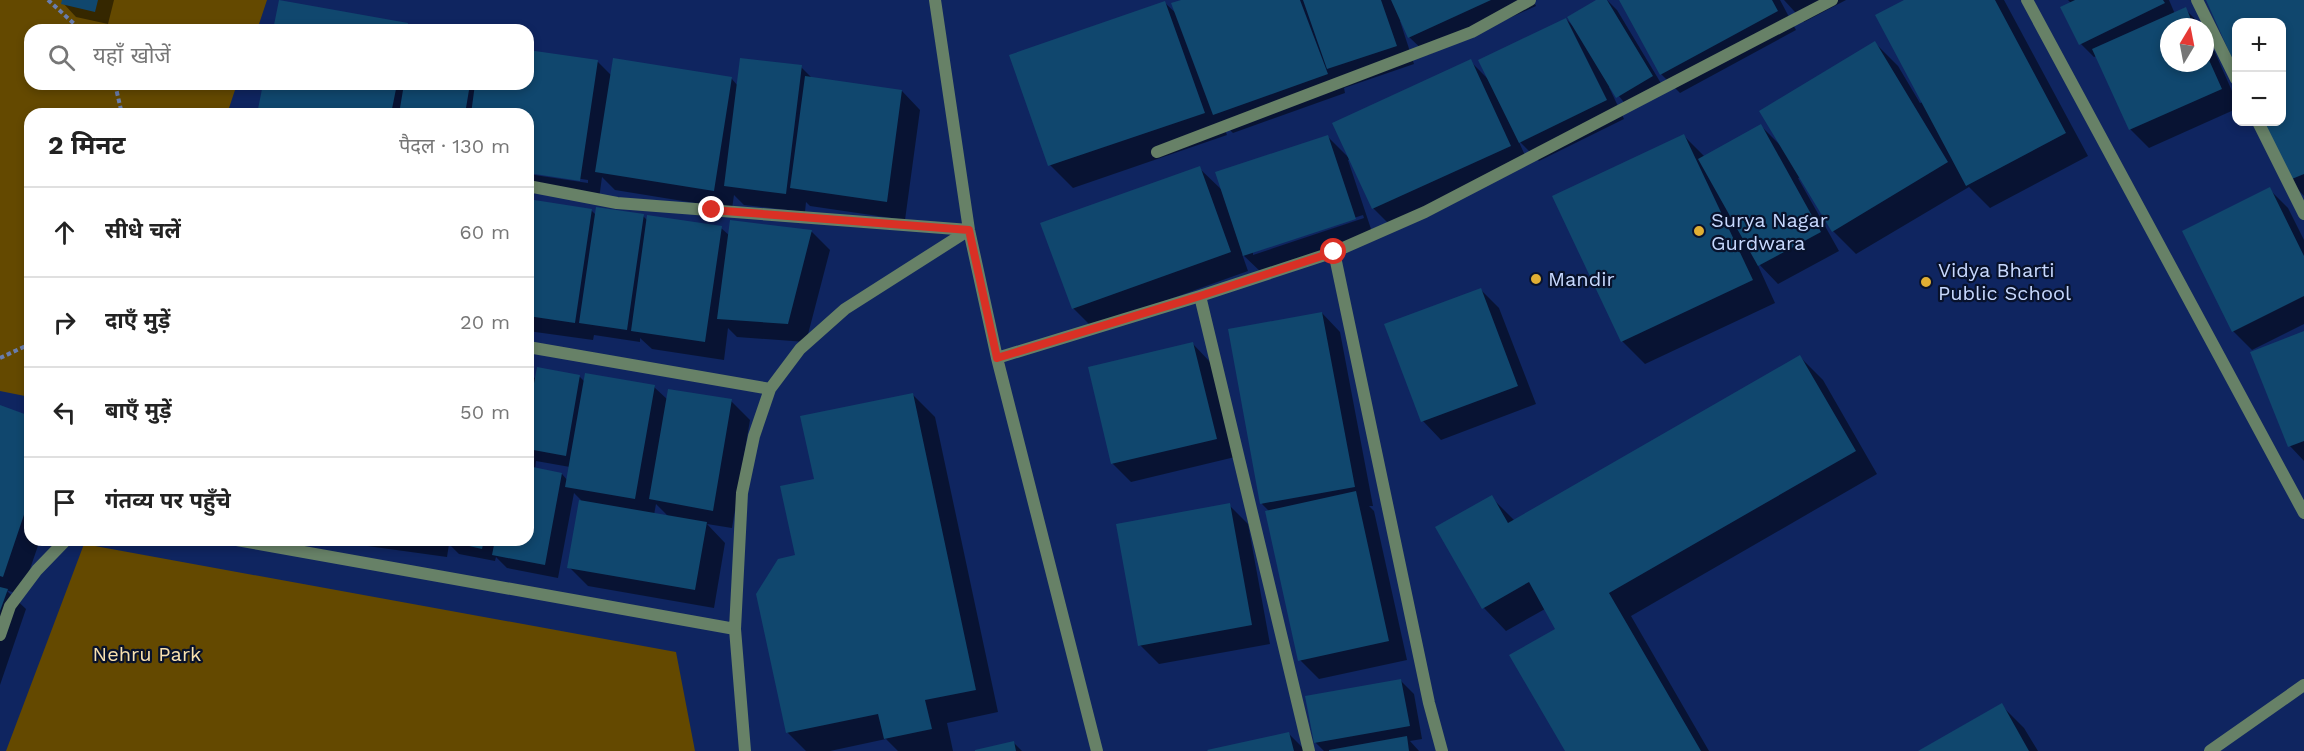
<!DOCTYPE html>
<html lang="hi">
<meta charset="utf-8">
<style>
:root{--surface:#fff;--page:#f6f6f6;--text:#222;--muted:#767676;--line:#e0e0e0}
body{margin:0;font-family:"Work Sans","Noto Sans Devanagari",sans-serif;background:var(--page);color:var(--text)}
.controls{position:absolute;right:18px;top:18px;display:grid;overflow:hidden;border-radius:12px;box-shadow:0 3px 9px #0003}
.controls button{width:54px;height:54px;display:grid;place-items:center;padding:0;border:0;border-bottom:2px solid var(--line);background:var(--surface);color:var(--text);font:30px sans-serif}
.compass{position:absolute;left:2160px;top:18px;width:54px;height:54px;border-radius:50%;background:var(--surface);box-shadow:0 3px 9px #0003;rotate:10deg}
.stop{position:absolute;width:18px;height:18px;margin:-14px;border:4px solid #d93025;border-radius:50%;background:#fff}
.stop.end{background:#d93025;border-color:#fff;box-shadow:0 2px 6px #0008}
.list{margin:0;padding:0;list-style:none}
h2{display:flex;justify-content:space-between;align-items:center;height:78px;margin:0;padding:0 24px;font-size:26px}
h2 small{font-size:20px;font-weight:400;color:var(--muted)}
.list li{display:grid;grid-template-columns:39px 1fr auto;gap:18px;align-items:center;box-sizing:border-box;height:90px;padding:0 24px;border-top:2px solid var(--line)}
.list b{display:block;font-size:22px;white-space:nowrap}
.list em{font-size:20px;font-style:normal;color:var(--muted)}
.icon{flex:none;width:33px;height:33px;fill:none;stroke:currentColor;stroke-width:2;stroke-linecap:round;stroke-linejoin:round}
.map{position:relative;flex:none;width:2304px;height:751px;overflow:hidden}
.search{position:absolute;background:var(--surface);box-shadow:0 3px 9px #0003;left:24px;top:24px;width:510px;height:66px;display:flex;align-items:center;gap:15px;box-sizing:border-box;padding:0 21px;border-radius:18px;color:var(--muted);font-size:22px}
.panel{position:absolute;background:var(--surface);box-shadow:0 3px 9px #0003;left:24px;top:108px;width:510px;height:438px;border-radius:18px}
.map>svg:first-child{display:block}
</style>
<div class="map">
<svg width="2304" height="751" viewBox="0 0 2304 751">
<rect width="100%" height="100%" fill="#0f2560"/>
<path fill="#644900" d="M0,0H267L257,30H30V84H237L227,114H30V397L0,391Z
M84,544L676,652L695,751H6Z"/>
<path fill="#0007" fill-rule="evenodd" d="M64,0H114L108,24L76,17L63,3Z
M1185,0H1533L1536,6L1428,55L1409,37L1402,21H1400L1414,64L1344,88L1345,93L1233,133L1222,122L1227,135L1073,188L1050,165L1165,3L1178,15Z
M1598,0H1607L1617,10L1665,90L1630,110L1611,86L1609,87L1624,119L1539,161L1518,140L1529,164L1392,227L1373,208L1350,159L1348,160L1374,238L1263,274L1242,254L1248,271L1092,327L1073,308L1199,168L1223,191L1328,137L1349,158L1470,61L1488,79L1566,19L1574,27ZM1363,215L1364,218L1253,255V251Z
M1620,0H1780L1796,30L1680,93L1661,74Z
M1784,0H1846L1804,22Z
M1907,0H2004L2088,156L1990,208L1969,187L1856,254L1833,231L1801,177L1798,178L1839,251L1778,284L1756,261L1775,303L1645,364L1622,341L1684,136L1705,157L1761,126L1780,145L1875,43L1898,66L1920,103L1923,102Z
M2068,0H2169L2175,14L2185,9L2203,27H2169V63H2205V30L2236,100V109L2149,148L2130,129L2097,56L2094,57L2081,44L2071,3Z
M2208,0H2304V196L2289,180L2262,122H2282V22H2236V64Z
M528,51L598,62L612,76L731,78L738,86L801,67L813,79L902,91L920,110L905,220L810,206L806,202L805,212L744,205L734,195L732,209L615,190L602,177L599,199L528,188V174L588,183V180L528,171V114H259L265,84H528Z
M2269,189L2288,208L2304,240V324L2252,350L2233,331Z
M528,201L591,210L596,215L643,216L648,221L721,228L730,236L732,221L812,232L830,250L806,342L737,337L728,328L724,360L652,349L640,338V342L594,335L593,340L528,331Z
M1481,290L1499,308L1536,404L1441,440L1423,421Z
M1322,313L1340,332L1373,506H1369L1374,511L1407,660L1319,679L1300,660L1269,511L1262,504Z
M2304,332V461L2290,446Z
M1193,344L1211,363L1235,457L1131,482L1112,463Z
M1800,357L1823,380L1877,474L1631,616L1709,751H1567L1557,629L1545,609L1506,631L1484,608L1438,528L1491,497L1515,521Z
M528,372L536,379L580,377L585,382L654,387L668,400L731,401L750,420L732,528L707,524L725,543L714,608L588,586L569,567L581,500L574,493L558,578L507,568L496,557L495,561L459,554L449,544L447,557L360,545L355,540H528ZM536,461L570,467L568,481L562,474L535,469ZM656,504L669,517L654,515Z
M912,394L935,417L998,712L947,723L953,751H898L886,739L830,751H806L787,732L797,556L815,480Z
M0,407L30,417V540H40L21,595L6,590L26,609L0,685Z
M1229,505L1248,524L1270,644L1159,664L1140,645Z
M1401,681L1414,694L1422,739L1410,741L1419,751H1324L1315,742Z
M2001,705L2024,728L2038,751H1921Z
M1289,734L1306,751H1210Z
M1013,742L1022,751H977Z"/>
<path fill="#10476e" d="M62,0H98L95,12L61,4Z
M279,0L408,23L407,30H273Z
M1181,0H1300L1328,74L1213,115L1171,3Z
M1303,0H1381L1397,46L1327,69Z
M1391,0H1491L1408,38Z
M1596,0H1607L1653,76L1616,98L1567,17Z
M1619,0H1772L1778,11L1660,75Z
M1904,0H1995L2066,133L1966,186L1875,15Z
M2075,0H2163L2165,3L2079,45L2060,7Z
M2206,0H2304V174L2287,181L2261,122H2282V22H2236V67Z
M1165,1L1205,113L1048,166L1009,55Z
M2186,7L2194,27H2169V63H2205V51L2222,89L2129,130L2092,49Z
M1566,18L1607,100L1519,143L1478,60Z
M415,24L444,29V30H414Z
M1875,41L1948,162L1832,232L1759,111Z
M528,50L598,60L580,181L528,173V114H471L475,84H528Z
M613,58L732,77L714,191L595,172Z
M740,58L802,65L786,194L724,186Z
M1471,59L1511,146L1372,209L1332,123Z
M805,76L902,90L887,202L790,188Z
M263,84H397L391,114H257Z
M404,84H470L465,114H399Z
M1761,124L1821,232L1758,266L1698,159Z
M1684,134L1753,280L1621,342L1552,196Z
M1328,135L1356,219L1243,256L1215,172Z
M1200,166L1231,252L1072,309L1040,223Z
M2270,187L2304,256V296L2232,332L2182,231Z
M528,199L592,209L575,323L528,316Z
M596,207L644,214L627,330L579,323Z
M647,215L722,226L705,342L631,331Z
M730,220L812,230L788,324L717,319Z
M1481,288L1518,386L1421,422L1384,324Z
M1322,312L1355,487L1260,504L1228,329Z
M2304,331V441L2288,447L2250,352Z
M1193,342L1217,439L1111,464L1088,367Z
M1800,355L1856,451L1609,593L1701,751H1565L1509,655L1555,629L1529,582L1482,609L1435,527L1492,495L1508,523Z
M537,367L580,375L566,456L528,449V416Z
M585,373L655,385L635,499L565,487Z
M668,389L732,399L713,511L649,499Z
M913,393L976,690L925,700L932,729L884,739L878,714L786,733L756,594L778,559L795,555L780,486L814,479L800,416Z
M0,405L30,416V497L3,577L0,576Z
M528,466L562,473L545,565L492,555L495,540H528Z
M1356,491L1389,641L1298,661L1265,511Z
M579,500L707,522L695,590L567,568Z
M1230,503L1252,625L1138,646L1116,524Z
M443,540H484L482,549Z
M0,587L8,589L0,611Z
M1401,679L1410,726L1314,743L1305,696Z
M2002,703L2029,751H1918Z
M1289,732L1294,751H1208L1207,750Z
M1407,736L1409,751H1329V750Z
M1014,741L1016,751H975V750Z"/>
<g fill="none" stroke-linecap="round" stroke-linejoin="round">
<path stroke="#697dad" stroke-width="4" stroke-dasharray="4.5 3" stroke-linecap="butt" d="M48,0L81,30
M115,84L122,114
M0,358L30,344"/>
<path stroke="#678167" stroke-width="12" d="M935,0L969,230L997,358L1097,751
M2027,0L2304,513
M2197,0L2236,79
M2258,122L2304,214
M1157,152L1472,32L1530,0
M528,186L617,203L969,230
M1334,252L1429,703L1442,751
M1200,296L1309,751
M528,347L770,389
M997,358L1200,296L1334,252L1425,212L1832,0
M237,540L735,629
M0,635L10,606L37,570L66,540
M745,751L735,629L742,493L754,436L770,389L800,349L845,309L969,230
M2210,751L2304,685"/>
</g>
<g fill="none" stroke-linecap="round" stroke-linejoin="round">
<path stroke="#d93025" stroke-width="8" d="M712,210L969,230L997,358L1200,296L1334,252"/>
</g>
<g fill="#e1af34" stroke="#08122c" stroke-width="2">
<circle cx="1699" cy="231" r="6"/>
<circle cx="1536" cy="279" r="6"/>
<circle cx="1926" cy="282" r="6"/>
</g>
<g text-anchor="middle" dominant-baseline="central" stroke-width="4.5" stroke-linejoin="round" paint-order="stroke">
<g font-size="20" fill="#c8d9fe" stroke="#08122c" text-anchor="start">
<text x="1711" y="220">Surya Nagar<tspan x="1711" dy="23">Gurdwara</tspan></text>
<text x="1938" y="270">Vidya Bharti<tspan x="1938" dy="23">Public School</tspan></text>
<text x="1548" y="279">Mandir</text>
</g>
<g font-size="20" fill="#f9e1af" stroke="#08122c">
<text x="147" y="654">Nehru Park</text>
</g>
</g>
</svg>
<div class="controls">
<button>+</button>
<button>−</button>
</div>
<svg class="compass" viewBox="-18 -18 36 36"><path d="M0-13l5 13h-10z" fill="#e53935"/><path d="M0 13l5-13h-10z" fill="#767676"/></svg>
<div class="stop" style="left:1334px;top:252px"></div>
<div class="stop end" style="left:712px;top:210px"></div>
<div class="search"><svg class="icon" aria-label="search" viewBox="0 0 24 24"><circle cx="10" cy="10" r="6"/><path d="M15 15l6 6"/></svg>यहाँ खोजें</div>
<section class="panel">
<h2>2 मिनट<small>पैदल · 130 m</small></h2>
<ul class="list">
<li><svg class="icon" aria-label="ahead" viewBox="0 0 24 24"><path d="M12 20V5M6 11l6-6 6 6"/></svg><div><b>सीधे चलें</b></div><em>60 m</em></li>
<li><svg class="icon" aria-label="right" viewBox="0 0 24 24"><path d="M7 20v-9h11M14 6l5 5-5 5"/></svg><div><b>दाएँ मुड़ें</b></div><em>20 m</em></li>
<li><svg class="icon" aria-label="left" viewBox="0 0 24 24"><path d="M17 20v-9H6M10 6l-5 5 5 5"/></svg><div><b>बाएँ मुड़ें</b></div><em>50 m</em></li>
<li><svg class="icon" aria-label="arrive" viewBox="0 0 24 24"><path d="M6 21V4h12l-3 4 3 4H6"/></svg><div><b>गंतव्य पर पहुँचे</b></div></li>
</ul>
</section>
</div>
